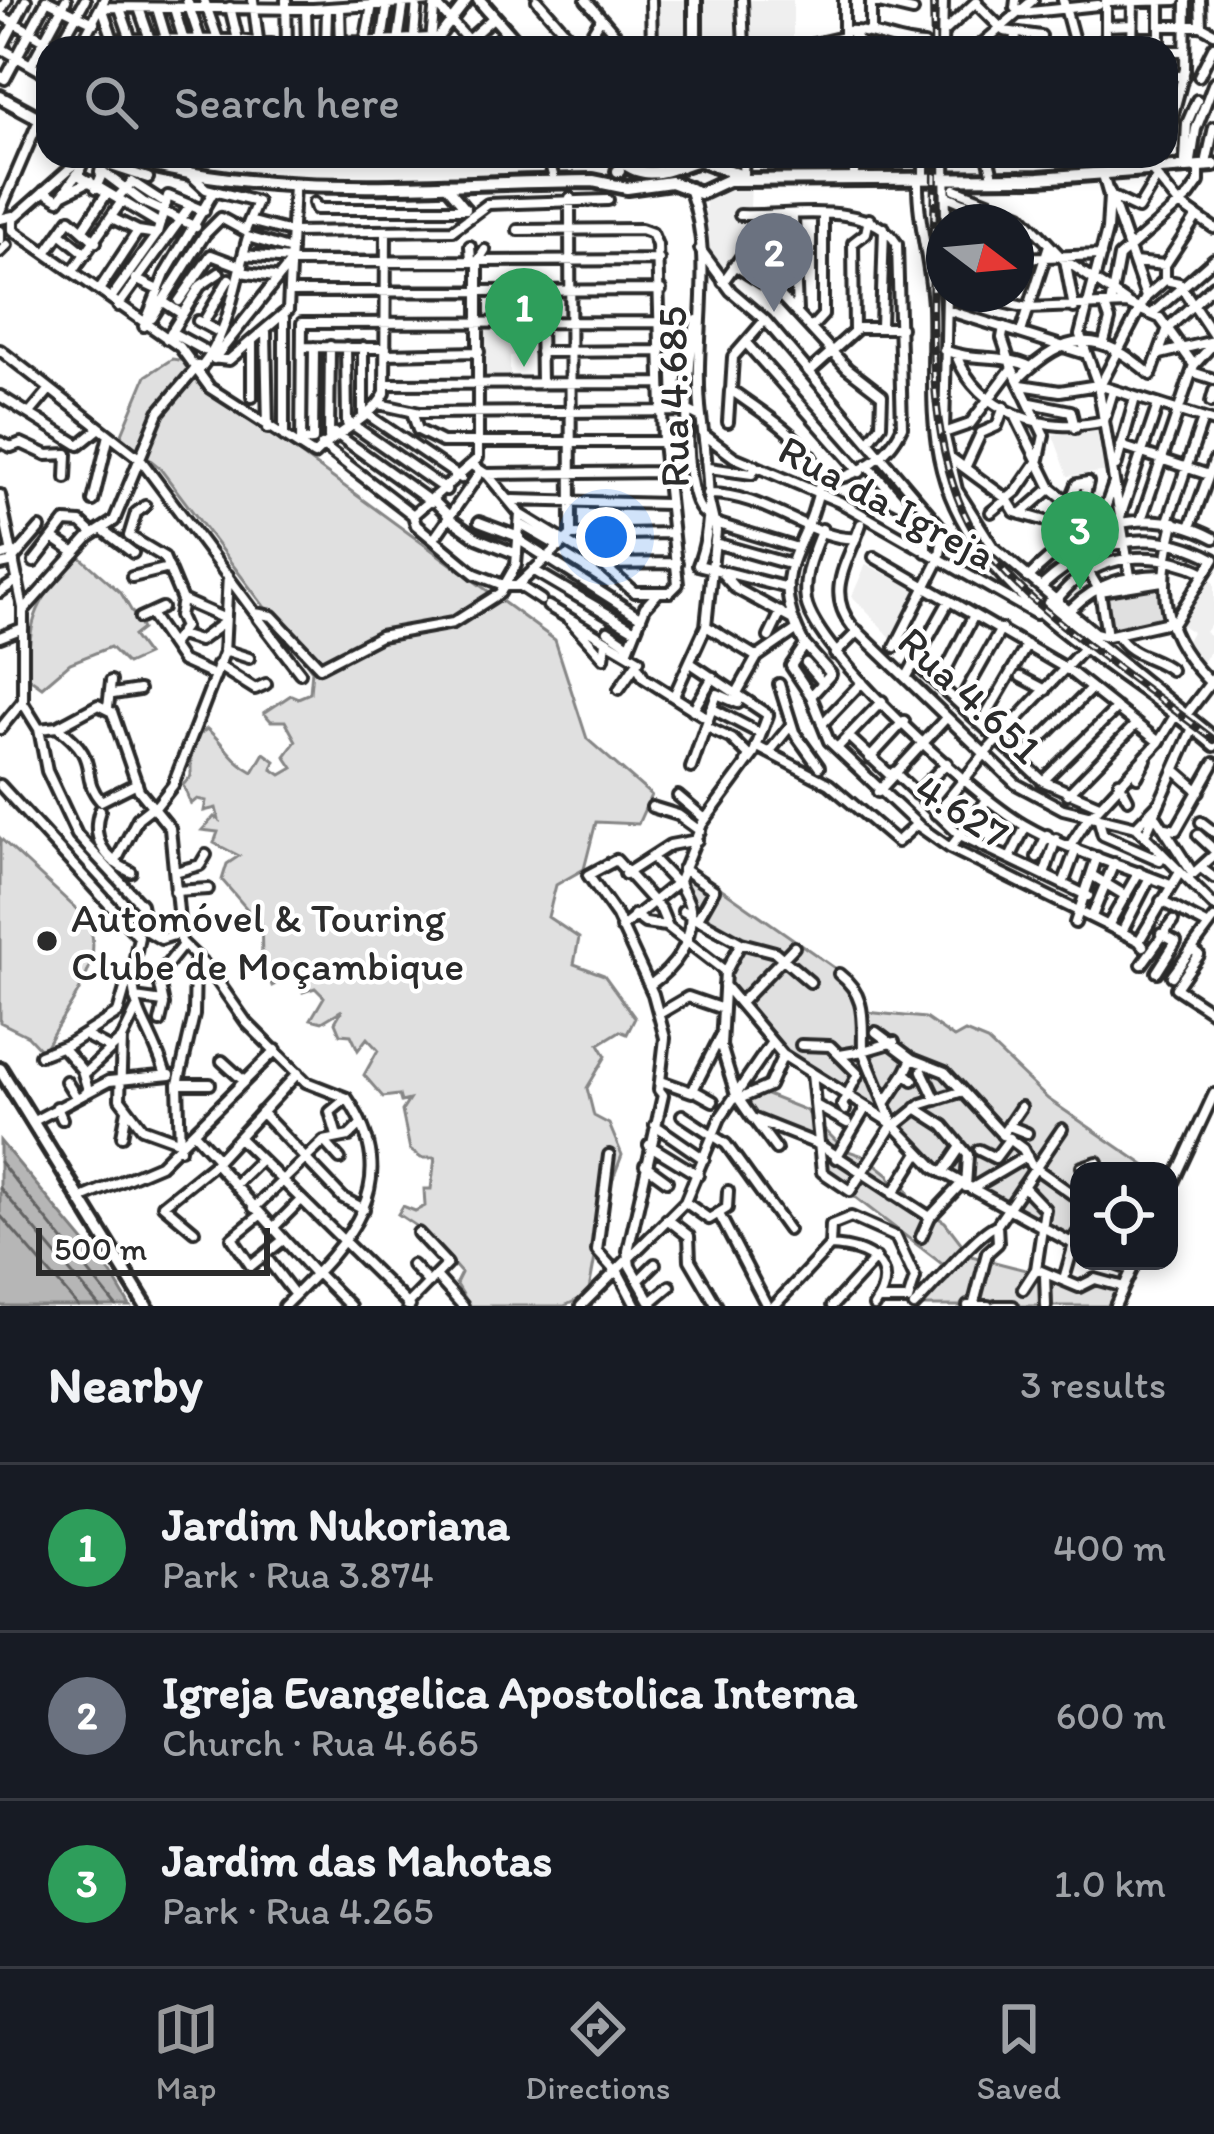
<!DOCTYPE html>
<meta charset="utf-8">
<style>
:root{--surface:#171b24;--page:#242831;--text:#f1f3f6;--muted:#9ea1a6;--line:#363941;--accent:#98999b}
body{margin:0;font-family:Itim,sans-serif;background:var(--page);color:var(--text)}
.controls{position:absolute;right:36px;bottom:36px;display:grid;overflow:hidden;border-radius:24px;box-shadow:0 6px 18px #0003}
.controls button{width:108px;height:108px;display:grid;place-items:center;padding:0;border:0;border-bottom:3px solid var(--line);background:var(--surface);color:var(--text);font:60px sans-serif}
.compass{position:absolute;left:926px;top:204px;width:108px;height:108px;border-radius:50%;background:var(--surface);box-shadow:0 6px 18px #0003;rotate:106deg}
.scale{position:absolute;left:36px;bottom:30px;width:234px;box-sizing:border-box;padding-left:12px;border:6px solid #2b2b2b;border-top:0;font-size:33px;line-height:42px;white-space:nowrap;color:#2b2b2b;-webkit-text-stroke:9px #fff;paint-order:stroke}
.you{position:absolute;left:606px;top:537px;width:42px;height:42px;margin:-30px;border:9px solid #fff;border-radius:50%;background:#1a73e8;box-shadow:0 0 0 18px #1a73e833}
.badge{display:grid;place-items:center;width:78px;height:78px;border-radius:50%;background:var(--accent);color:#fff;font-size:39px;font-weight:700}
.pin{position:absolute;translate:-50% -99px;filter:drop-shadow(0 3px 6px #0008)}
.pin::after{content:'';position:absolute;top:63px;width:42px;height:36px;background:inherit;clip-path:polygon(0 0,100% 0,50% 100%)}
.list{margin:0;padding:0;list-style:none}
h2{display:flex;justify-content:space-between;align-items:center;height:156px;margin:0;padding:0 48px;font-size:51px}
h2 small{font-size:39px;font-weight:400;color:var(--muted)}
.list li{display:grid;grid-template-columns:78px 1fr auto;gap:36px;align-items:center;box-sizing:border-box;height:168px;padding:0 48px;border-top:3px solid var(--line)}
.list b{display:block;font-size:45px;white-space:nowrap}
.list p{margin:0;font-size:39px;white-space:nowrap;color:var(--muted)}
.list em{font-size:39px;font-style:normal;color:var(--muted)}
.icon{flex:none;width:66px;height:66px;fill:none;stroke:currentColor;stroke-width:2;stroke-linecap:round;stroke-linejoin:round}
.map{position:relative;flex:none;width:1214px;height:1306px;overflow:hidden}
.search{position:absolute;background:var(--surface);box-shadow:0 6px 18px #0003;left:36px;right:36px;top:36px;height:132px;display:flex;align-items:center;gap:30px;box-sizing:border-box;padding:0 42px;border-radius:36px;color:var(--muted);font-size:45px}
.sheet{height:660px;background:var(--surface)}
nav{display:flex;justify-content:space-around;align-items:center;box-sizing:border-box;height:168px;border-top:3px solid var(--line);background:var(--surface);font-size:33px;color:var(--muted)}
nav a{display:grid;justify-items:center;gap:6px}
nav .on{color:var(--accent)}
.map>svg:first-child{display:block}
</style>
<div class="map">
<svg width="1214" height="1306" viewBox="0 0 1214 1306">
<rect width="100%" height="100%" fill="#fff"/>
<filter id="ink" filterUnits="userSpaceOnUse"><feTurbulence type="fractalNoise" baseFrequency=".00833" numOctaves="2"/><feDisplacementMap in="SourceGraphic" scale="24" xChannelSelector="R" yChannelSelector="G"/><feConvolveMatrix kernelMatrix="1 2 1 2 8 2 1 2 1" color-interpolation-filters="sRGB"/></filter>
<g filter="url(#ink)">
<path fill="#efefef" d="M651,0H692L690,48H651Z
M703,0H793V48H703Z
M751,182L749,236L724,280L703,247L706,202L716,187Z
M481,326H523V355L510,356V379H481Z
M1101,422L1110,471L1068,476L1053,435Z
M866,564L920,592L896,643L852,596Z
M1207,578L1214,583V619L1205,632L1214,638V647L1198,667L1182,649L1192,632L1177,622Z"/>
<path fill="#e0e0e0" stroke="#868686" stroke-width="3" d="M172,359L186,361L192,375L555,640L587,739L651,795L638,824L596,822L584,869L556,885L548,917L579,938L574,964L604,975L635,1018L627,1034L620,1031L599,1044L606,1056L587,1088L594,1116L609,1124L622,1155L607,1194L588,1295L564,1306H470L456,1283L461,1273L425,1232L398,1214L403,1206L415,1211L425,1206L424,1189H431L435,1158H421L410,1150L402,1111L409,1100L401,1102L399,1095L383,1097L364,1075L378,1050L367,1038L358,1050L351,1035L340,1034L335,1022L342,1010L322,1022L311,1019L324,997L315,988L303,992L299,972L272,986L262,959L261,911L253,916L222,880L227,864L239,856L214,843L218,832L202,830L214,817L219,820L216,808L204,811L206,801L197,799L191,804L183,785L191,776V740L207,729C225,744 232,761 253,772L264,753L275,761L272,769L281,775L293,768L285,756L296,741L285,721H271L264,713L291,695L298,698L310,693L312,670L159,467L121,436L146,376Z
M78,555L121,593L142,629L133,636L147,655L127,664L110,647L70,663L42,687L29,678C27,616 38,600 78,555Z
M1161,584L1168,621L1112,632L1105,594Z
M0,838L86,918C111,965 62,1010 43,1052L28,1036L0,1022Z
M686,864L839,971L866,1012L925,1018L954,1038L965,1032L987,1041L1048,1099L1153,1171H1079V1245L936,1168L902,1129L782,1050L725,983L742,942L690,915L681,878Z
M752,1089L805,1110L845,1150L867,1157L888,1174L894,1187L904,1184L913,1203L945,1222L971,1256L1088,1286L1100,1283L1120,1290L1111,1306H916L947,1281L950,1270L826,1175L822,1145L753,1117L740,1093Z"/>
<path fill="#b6b6b6" stroke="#7e7e7e" stroke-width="3" d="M0,1141L111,1274L130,1306H0Z"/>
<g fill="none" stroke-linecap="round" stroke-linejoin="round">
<path stroke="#636363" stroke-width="3" d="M0,1162L116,1306
M0,1188L99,1306
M0,1215L78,1306"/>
<g stroke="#2b2b2b" stroke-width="16">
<path id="minor" d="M46,0L94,23
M187,0L203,48
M204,0L221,48
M253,0L259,47
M286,0L287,46
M432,0L468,40
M537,0L579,48
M586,0L627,48
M651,0L652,48
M742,0L744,48
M1016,0L1015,8L1021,13L1098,5
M1063,0L1076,48
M1200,0L1201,26
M871,1L913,11
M871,1V30
M1106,2L1176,0
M976,3L1004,31L1041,36
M230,7L240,48
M120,8L134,48
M139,8L153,48
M157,8L169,48
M174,8L186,48
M340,8L341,48
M306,9L307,47
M0,12L7,0
M0,15L59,48
M1106,26L1132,25
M1160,26H1201L1214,33
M845,31C874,29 895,44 924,45
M945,31L977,1
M851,32L864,48
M1132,38H1159
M113,39L239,40L287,46L431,38
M431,40L435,1
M801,47L844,37
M1,48L48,75
M58,48L85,0
M79,48L104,0
M116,48L102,7L313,9L432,1
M326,48L327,9
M364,48L372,5
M381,48L388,2
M397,48L404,1
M413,48L417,1
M430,48L467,0
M459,48L494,17
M487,48L507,32
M583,48L601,18
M844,48V0
M942,48L943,0
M977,48L1033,0
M1015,48L1016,34
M1106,48V1
M1132,48L1133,1
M1160,48V1
M0,51L26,0
M1166,51H1185
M31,65L66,0
M0,76L5,79L47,0
M1166,76H1184
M1199,76L1214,46
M39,118L48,102
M1166,140L1185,69L1186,0
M85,156L78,175L160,224
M532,156L549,161L553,175
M945,156L946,222
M988,156L992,172
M1207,159L1214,127
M1185,161L1187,123L1197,100
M1191,161L1196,129L1214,82
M1159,164L1161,156
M1152,171L1178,203L1214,228
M100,172L102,163L148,178
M854,173L855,156
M924,173V156
M743,174L744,156
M1103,175L1109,196L1107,230L1080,335L1098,385L1130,576
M918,179C917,222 931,263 933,306C935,360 928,416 942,470C975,599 1121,665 1214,746
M445,184L465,208
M96,188L103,172L143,202L196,227
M955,189L1021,215L1063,259L1126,302
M44,191L59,200L77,174
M690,191C716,261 692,343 701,416C707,463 716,521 698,565L788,588
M62,195L90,181
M947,196L984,212
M117,198L132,182L166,204
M1115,198L1138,209L1156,179
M314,203L316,209H466
M0,211L37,125
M740,215C787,217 870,199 897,244L902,427C888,459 853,479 820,482C818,444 759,411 731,390L733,357L765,320
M14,218L84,156
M112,218L138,231
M793,218L797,311
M0,219L13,216V230L180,347L210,388L314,455C333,434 373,418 385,393L386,231
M249,221L291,232L453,230L488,204L608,200
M83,229L107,193
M518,230L641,229L652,233L657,245L663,442L678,584L670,592H634L602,564
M0,231V240
M60,233L86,254
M470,246L471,261
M700,249L731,291L765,320L944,531L939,560L895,647
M48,250L70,219L96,242
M0,252L7,245
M244,255L290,259
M1016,258L1101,255
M1065,260L1074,308
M1134,262L1165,265
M734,265L777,292L847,368L882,395L881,425L870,440
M73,271L122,201
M241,272L274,277
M135,279L158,290
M1165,280L1179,283L1214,336
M762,281L773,256L766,233
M723,282L754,239L793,231
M101,287L138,231L157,234
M290,292L661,290
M947,294L944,433L957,490L993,547L1095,633L1107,636L1169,622
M967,294L1028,308L1127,304L1160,318L1194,365
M1146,297L1165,280V265L1197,216
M111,298L157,234L168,196L204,211
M162,301L182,314
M179,301L211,255L243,267
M1110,305L1119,257L1189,196L1199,182V166
M118,306L191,205
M947,310L1083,353
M1153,313L1214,259
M152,318L205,234L221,218L245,231L257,202L206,189L191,175
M284,318V436
M697,320C687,352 678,495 705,514
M198,321L219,332
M540,321L541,382
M203,323L229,279
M144,326L165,274L214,191
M812,327L823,315V217
M881,327L884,228
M854,331L853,243L866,233L869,219
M171,332L204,350
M266,332L268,428
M1021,332L1049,245
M167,339L200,286L219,273
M252,342V397
M1104,342L1110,320L1105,306
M747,344L860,472
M302,347L386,348
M346,347L347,423
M363,347V414
M0,350L140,459L255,613L272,616L320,667L380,636L453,623L500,593L516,565L520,514
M944,350C974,362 1002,353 1031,367
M540,352L661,351
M386,354L479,352
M1160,354L1214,341
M956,355C979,414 1047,435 1104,421L1113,391
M211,358L229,360L288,310L294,184
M214,359L291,262L659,260
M1194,365L1214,343
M200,369C230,334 235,280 248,237L291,250
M809,372L858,328H901
M1192,372L1214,379
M1018,379C1068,331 1098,329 1151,375L1168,328L1214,285
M386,384L661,383
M1021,385L1060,391L1098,385L1214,422
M1100,386L1146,297L1109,191
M0,396L79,445L100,428
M1211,402L1214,391
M1031,403L1071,411L1075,428
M379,404L420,413L689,411L701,417
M412,412L418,430L442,442H663
M30,413L50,389
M365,413L461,478
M1015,415L1051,488L1068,502
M728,422L730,391
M350,423L446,490
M335,433L431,502
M944,433L970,424L1012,368
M706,436L734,457L840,502L1036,614C1050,610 1059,595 1071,584C1110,551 1162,551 1205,573
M329,437L330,346
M302,441L313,440L314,347
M0,442L11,447L21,443L47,455L67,454L66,478
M322,445L413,515L416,525L475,574L506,586
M301,446L302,323L662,322
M1121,446L1209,475
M947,455L1007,499L1015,512L1060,525L1100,591L1107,636
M867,465L926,532V552
M474,466L486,474L665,472
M1116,466L1135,398
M709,468L752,474L756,466
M965,468L981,433L997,426L1004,407
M487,474L520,514
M820,482C811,551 762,566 805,645L791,666L811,696L829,741L920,827L950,848L1139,941
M870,489L901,505
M707,494C764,492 814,542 856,538
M0,495L23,608V703L39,729L47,771L77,835L141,904L146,930L161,939L177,934
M433,500L450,517
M513,500L667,504
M93,501L109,435
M145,506L136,513L129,536L164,557L182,600L179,616L184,627L171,645
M991,512L1017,491L1039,459L1044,435L1012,368L1002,338L1004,327
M520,514L602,564L677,563
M1021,514L1051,488
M413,515L478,458V261L485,250
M1120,517L1158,405
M449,518L477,538L517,554
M1141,520L1194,365
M1168,521L1203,419
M479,522L519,537
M1174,522C1157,591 1160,636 1214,686
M715,523L794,547
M520,524L560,547
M861,524C849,561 824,591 852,626L1016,784L1063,809L1136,827L1214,906
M1060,525L1077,484L1088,482L1075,536
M1190,527L1214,461
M1098,528L1114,483
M822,529C813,552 802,576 806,601C816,653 975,797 1024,825C1069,851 1121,865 1170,885
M103,530L133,553
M571,535L672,533
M436,536L481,471
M53,538L75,553
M519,540L640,617
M715,543L789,564
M0,556L13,552
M874,557L1067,669L1159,742
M14,558L40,528
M34,562L65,522L81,523L93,534
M0,565L14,562
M533,570L635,630
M720,571L735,588L792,619
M132,577L169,568
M1028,578C1079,525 1145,502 1214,538
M518,585L541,600
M506,586H517L571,535L570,198
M1041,587C1093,539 1150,525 1214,559L1171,627
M1100,591L1162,581
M0,592L18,580
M182,600L223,618
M1048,603L1214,737
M548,606L639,660L619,689
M1071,609C1098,582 1125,576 1163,575
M24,610L89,537L114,521L159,412L198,366
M150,614L182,661L213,675
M567,617L604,658L606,642
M140,618L162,608
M258,618L300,673
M706,626L757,657
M608,631L629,645
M1117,634C1130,657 1152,655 1171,670
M180,635L199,641L222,624
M0,637L23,628
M769,637L781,612
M806,646L831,674L811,696
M224,650L249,658
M627,652L645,607L657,594
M835,654L858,631
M806,663L823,683
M915,663L1043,781L1099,805
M217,665L255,689L266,684
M639,669L644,678L707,718
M1021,677L1046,690
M906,678L949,601
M939,683L974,615
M779,684L794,732L819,767
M738,691L757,657L796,630
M113,694L139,690
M674,696L706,626L716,531L709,501
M960,702L1001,629
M108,708L111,681
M711,708L759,733
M693,710L713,677
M1186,715L1214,678
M822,724L862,682
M981,724L1027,645
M57,727C104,761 77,774 101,801L137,783
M707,727L732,739L749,756L746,762
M0,729L22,702
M39,729L57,727L98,705L112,712L139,790L170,828L181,942L209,969L246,1022L306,1082L347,1098C407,1187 346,1244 284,1306
M848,736L891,776
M756,746L829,784L897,842L917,824
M837,748L882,701
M770,751L791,725
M870,758L904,721
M1020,760L1091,689
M691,768L717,694L738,703
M1175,770L1199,791
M894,772L960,835L1088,896
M1137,777L1146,760
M1043,781L1117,708
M1119,782L1128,799
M0,785L139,937C122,1009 146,1013 166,1075
M878,792L946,718
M916,794L947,763
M1068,794L1136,724
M678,796L705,819
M652,807L678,815L700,831
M154,809L173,785L224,653L228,575
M100,810C90,838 105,860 131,872
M936,814L987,751L1086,646
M1092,815L1159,742L1176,714
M1098,817L1103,835L1160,860
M1157,818L1193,874
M1201,822L1214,832
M1136,827L1159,803
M1166,828L1176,830L1214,763
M1146,833L1193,728
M1198,835L1214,850
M1070,846L1090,815
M950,848L987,800
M1037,857L1047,835
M1010,858L1026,826
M654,860L676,883
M115,863L138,818L152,807
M1201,868L1214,878
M683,869L714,890L697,920
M175,872L200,865L206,855
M625,874L670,845L697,840
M1193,874L1214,855
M1044,875L1056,839
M1093,876L1126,896
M1063,884L1076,849
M175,891L208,889
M1161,901L1209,926
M683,911L741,943L775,952L810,982
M1093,914L1114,863
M634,915L645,923L666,926
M1075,923L1097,857
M1109,924L1139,872
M621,928L679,881
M1122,932L1150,877
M1143,946L1139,941L1180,872
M1192,949L1199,955L1176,988L1214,1013
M1142,964L1173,921
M726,971L741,943
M1157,972L1176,942L1161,934
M839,974C868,996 862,1022 863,1051L840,1055
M1172,976L1214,919
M650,985C675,967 694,942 690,909C689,898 681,891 679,881L702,824L753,755L768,715L692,664
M724,985L783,1055L893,1124L935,1168L1079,1247
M135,998L163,1002
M740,1003L794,947
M136,1010L122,1039L120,1099L142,1128L178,1141
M659,1014L688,997L720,1008
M160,1022L164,1005L158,976L183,945
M876,1032L912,1059L945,1072L1000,1132L1023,1149L1031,1165L1079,1199
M84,1035L109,1048
M801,1045L830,1046L858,1074L842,1105L845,1110
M62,1047L82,1070L88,1090
M40,1055L69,1044L118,1013L128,978
M912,1059L905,1073L913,1080
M222,1061L244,1081
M922,1071L936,1100
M84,1074L122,1039
M812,1074L822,1172L850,1191L893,1124L863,1051L894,1042
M66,1081L76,1097
M661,1081L692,1092L720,1037
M178,1084H210
M693,1090L713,1101
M739,1099L769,1086L783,1055
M886,1102L905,1073
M817,1106L847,1123
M57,1107L62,1119
M916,1108L944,1126L968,1155L966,1187
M261,1112L343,1198L364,1209
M682,1115L726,1144L788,1230
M32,1122L109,1081L170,1075
M756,1122L776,1149
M655,1125L704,1159
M895,1126L922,1104L960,1092
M1009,1126L1027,1133
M196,1135L218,1159
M1002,1135L1021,1107
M122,1136L127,1110
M337,1136L330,1112L347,1098
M239,1138L410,1306
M324,1141L349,1136L360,1125
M649,1145L698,1175
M180,1149L178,1084L194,1015L195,962
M979,1150L995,1158L1010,1138
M609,1155L597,1251L616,1272
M836,1158L866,1107
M215,1163L316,1275
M645,1165L667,1181
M1082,1167L1097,1162V1171
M943,1173L960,1148
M235,1185L260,1160
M971,1189L1027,1156
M1169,1191L1214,1094
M893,1194L918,1154
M82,1198L160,1165L276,1050
M685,1202L709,1219L727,1208L728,1191
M254,1208L324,1141L340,1159
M719,1214L767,1306
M259,1216L232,1238L251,1266L282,1241
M667,1219L689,1236L690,1260L717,1306
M272,1229L300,1201
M194,1231L163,1205L215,1163L298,1073
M921,1237L930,1217L961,1184
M1071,1243L1079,1231
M830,1246C867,1248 902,1265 874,1306
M265,1256L295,1295
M1106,1261L1132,1270
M412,1265L429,1283
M1036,1269L1079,1287L1095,1279L1124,1287
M617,1270L636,1306
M317,1273L350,1306
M1045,1274L1046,1306
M436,1276L463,1306
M1064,1279L1074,1244
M639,1280L655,1264
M1023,1289L1036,1269L1045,1209L1023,1186
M651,1302L670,1286
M974,1303L987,1253L998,1243L997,1225
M407,1305L447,1264L418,1233
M581,1306L685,1202L720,1118L772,1042
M653,1306L630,1266L628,1251L663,1095L659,1090L665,1038L653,994L617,916L588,875L616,860L661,910L668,927L725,971L721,1046L736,1095L752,1118L820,1145L930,1217
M774,1306L830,1246L831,1225L851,1217L896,1237L915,1278L908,1300H879
M832,1306L876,1258
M914,1306C934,1287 977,1232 997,1225L1062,1129
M968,1306H988
M996,1306H1013
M1115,1306L1136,1261"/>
</g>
<g stroke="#2b2b2b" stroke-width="20">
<path id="major" d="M479,0L521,48
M695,48V0
M0,97L48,123
M117,156C269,202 436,182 593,181L627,188L671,182L700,193L728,180L1039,178L1214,165
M615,156C645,185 667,169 699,160L737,174
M618,171H619
M0,1069L146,1306"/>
</g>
<use href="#minor" stroke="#fff" stroke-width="8"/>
<use href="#major" stroke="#fff" stroke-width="10"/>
<g stroke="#2b2b2b" stroke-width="8">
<path id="rail" d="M933,0L934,48
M935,156C936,273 913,451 984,547C1031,612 1148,688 1214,740"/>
</g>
<use href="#rail" stroke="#fff" stroke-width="3" stroke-dasharray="9" stroke-linecap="butt"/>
</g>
</g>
<circle fill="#2b2b2b" stroke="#fff" stroke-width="4.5" cx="47" cy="941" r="12"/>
<g text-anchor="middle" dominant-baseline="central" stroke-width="9" stroke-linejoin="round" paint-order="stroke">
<g font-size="42" fill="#2b2b2b" stroke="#fff">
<text transform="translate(673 397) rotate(-91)">Rua 4.685</text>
<text transform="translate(887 502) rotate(28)">Rua da Igreja</text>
<text transform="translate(970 695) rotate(43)">Rua 4.651</text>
<text transform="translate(962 811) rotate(32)">4.627</text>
</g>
<g font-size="42" fill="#2b2b2b" stroke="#fff" text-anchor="start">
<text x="71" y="917">Automóvel &amp; Touring<tspan x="71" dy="48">Clube de Moçambique</tspan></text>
</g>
</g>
</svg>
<div class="controls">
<button><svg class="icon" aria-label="locate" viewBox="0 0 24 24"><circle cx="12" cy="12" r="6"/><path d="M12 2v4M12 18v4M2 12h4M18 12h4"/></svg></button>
</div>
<svg class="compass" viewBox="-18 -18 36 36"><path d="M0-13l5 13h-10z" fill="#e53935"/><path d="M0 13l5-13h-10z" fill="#9ea1a6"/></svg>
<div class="scale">500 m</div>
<div class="you"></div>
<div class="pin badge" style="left:524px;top:367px;background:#2e9e5b">1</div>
<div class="pin badge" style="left:774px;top:312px;background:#6b7280">2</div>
<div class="pin badge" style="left:1080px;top:590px;background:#2e9e5b">3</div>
<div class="search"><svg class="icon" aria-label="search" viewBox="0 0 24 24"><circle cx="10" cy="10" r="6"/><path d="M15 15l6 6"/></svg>Search here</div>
</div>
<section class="sheet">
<h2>Nearby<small>3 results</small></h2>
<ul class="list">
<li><span class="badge" style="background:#2e9e5b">1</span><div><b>Jardim Nukoriana</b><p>Park · Rua 3.874</p></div><em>400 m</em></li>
<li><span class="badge" style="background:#6b7280">2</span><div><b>Igreja Evangelica Apostolica Interna</b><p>Church · Rua 4.665</p></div><em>600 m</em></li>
<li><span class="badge" style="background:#2e9e5b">3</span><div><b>Jardim das Mahotas</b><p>Park · Rua 4.265</p></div><em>1.0 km</em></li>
</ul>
</section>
<nav>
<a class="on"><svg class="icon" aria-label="map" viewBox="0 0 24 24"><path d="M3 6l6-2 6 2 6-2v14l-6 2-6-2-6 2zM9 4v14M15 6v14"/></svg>Map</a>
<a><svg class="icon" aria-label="directions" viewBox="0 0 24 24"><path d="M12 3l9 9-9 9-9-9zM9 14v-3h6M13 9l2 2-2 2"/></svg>Directions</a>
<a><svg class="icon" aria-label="saved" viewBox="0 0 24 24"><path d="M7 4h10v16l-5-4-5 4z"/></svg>Saved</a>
</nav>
